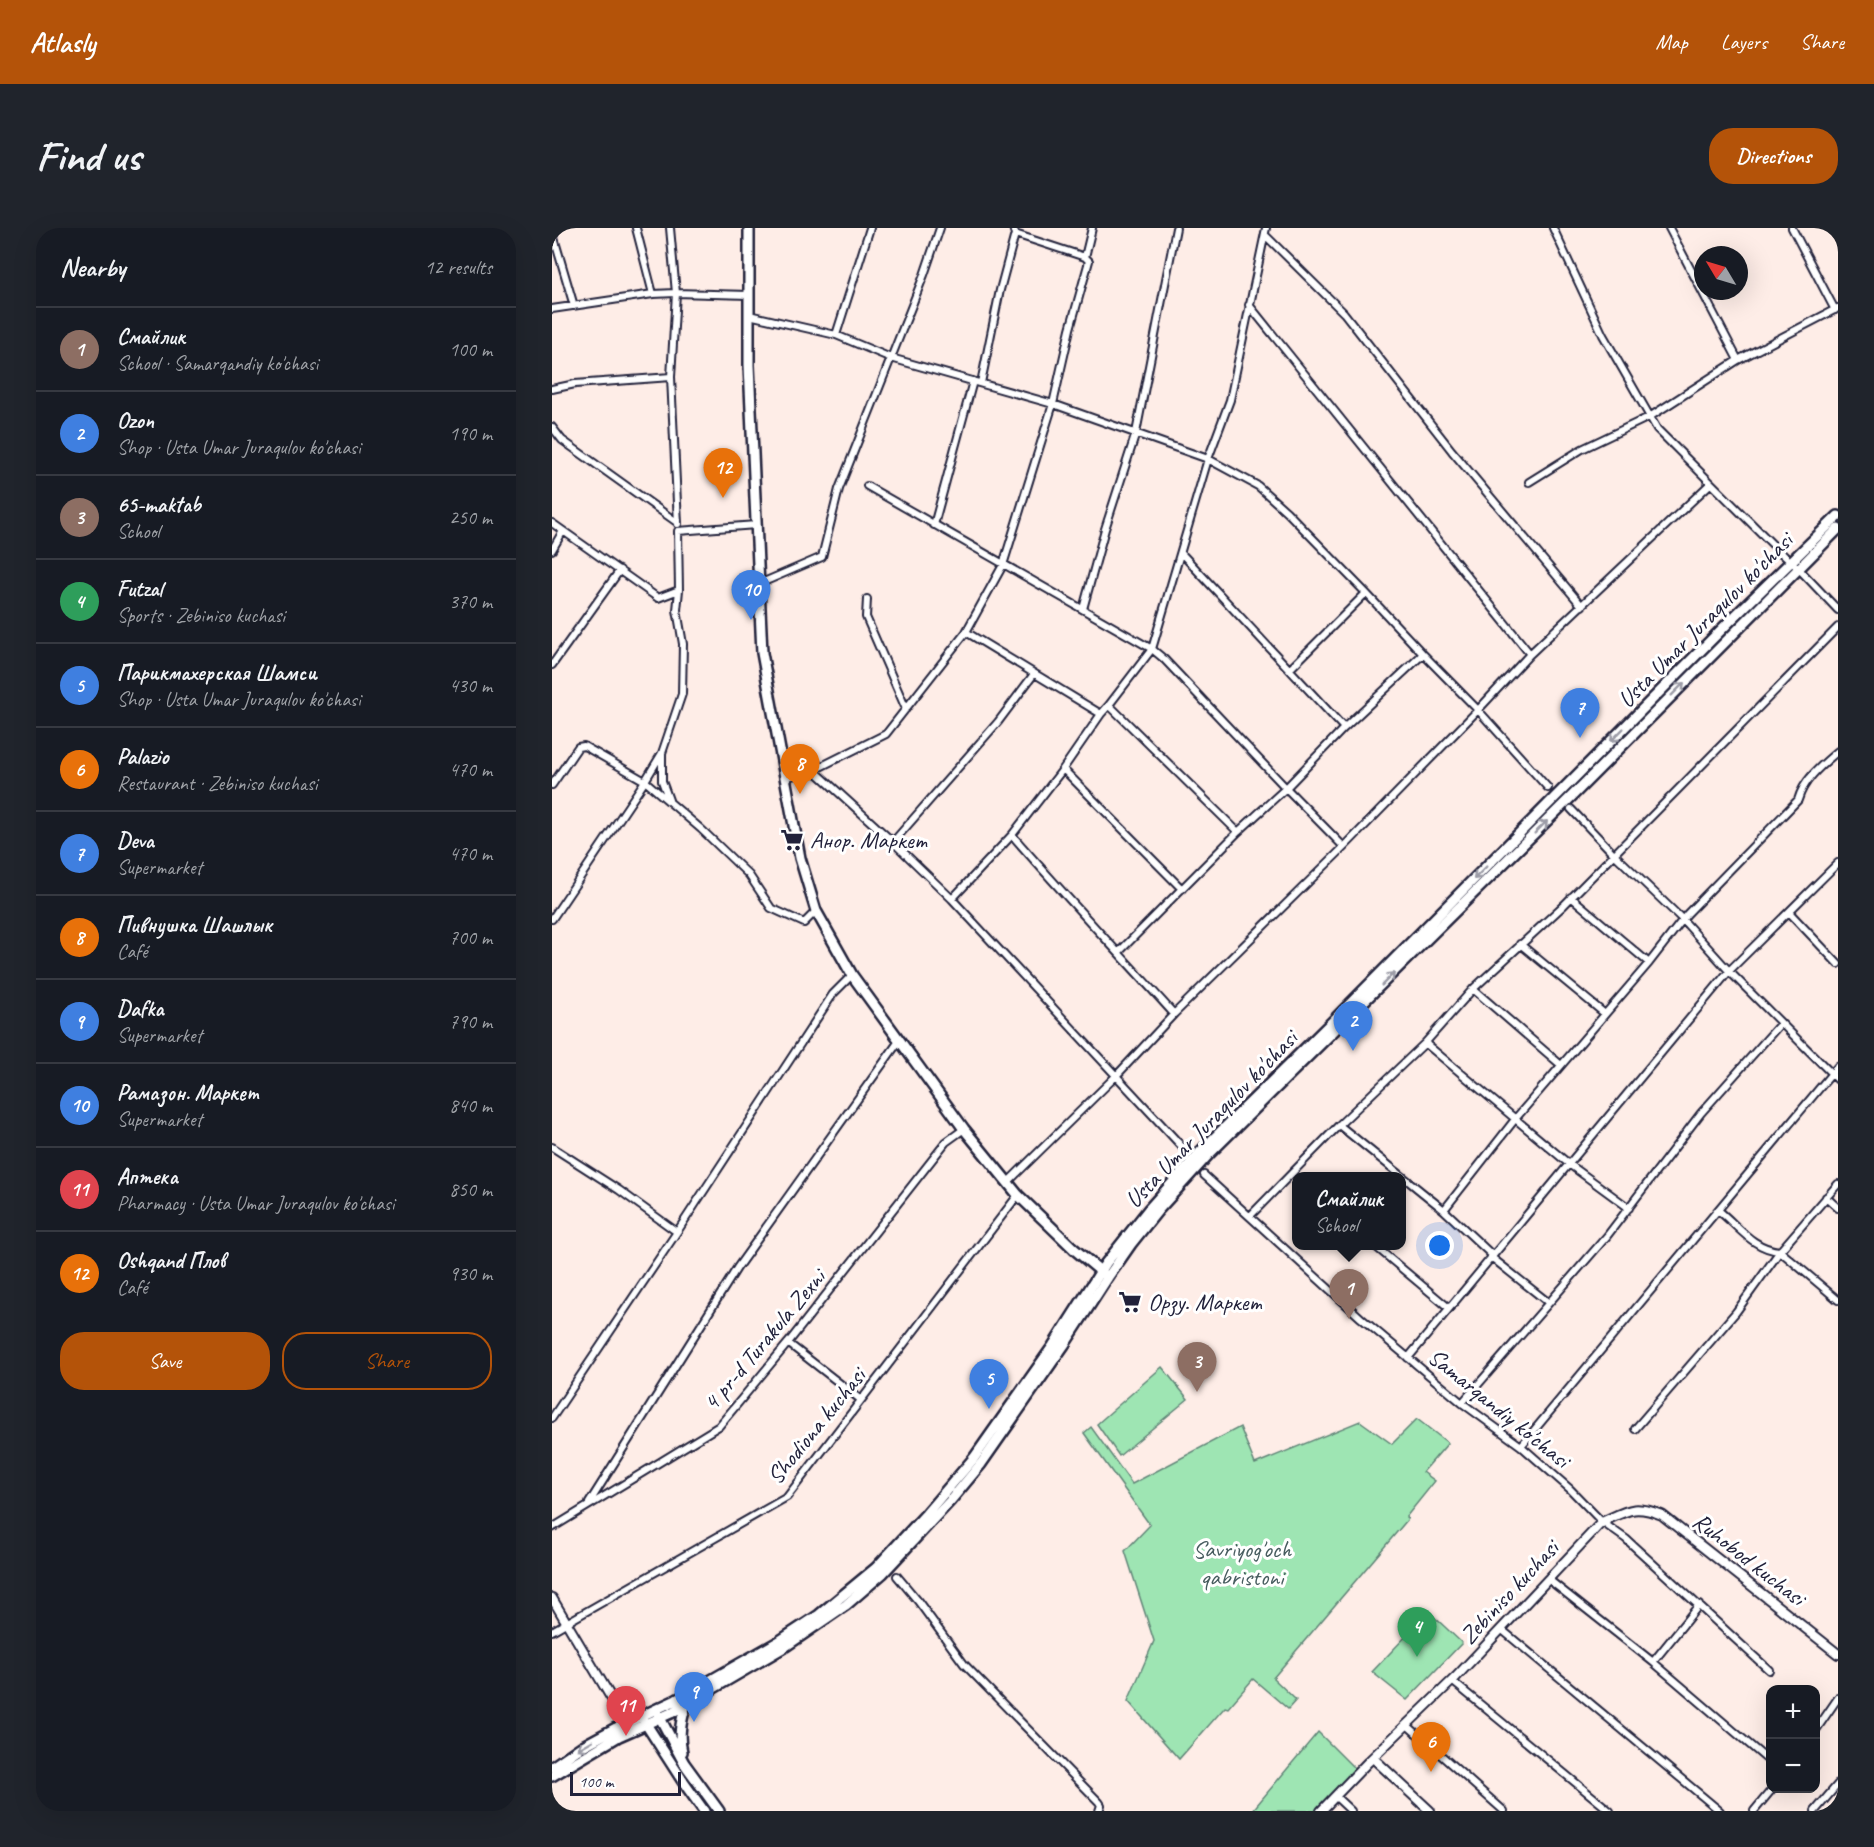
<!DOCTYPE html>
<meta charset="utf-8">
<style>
:root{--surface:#171b24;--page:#20242c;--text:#f1f3f6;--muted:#9ea1a6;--line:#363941;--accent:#b45309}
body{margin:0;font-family:Caveat,sans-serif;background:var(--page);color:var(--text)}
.controls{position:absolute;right:18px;bottom:18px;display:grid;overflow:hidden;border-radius:12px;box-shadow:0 6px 24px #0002}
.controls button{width:54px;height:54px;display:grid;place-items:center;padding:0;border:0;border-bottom:2px solid var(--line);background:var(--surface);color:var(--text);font:30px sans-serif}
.compass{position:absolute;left:1142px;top:18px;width:54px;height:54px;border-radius:50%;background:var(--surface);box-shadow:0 6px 24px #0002;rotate:308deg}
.scale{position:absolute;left:18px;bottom:15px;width:111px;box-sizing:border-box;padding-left:6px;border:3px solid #22223b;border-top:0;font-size:16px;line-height:21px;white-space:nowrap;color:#22223b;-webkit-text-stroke:4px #fff;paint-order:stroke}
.you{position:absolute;left:888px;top:1018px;width:21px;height:21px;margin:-15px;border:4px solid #fff;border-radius:50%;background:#1a73e8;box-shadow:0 0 0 9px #1a73e833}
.badge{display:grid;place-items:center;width:39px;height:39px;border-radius:50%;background:var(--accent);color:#fff;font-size:20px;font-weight:700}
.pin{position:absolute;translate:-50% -50px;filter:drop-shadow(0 2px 3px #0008)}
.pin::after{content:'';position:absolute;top:32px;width:21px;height:18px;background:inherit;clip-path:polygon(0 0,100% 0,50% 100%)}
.popup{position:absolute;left:740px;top:944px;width:114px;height:78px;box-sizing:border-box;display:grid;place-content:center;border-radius:12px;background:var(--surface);filter:drop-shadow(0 2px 4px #0005);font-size:20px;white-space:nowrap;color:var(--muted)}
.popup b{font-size:22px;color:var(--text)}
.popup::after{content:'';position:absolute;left:50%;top:100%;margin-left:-12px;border:12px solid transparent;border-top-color:var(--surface)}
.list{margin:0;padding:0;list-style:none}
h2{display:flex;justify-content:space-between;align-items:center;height:78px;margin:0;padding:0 24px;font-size:26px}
h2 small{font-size:20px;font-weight:400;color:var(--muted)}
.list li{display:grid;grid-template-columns:39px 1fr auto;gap:18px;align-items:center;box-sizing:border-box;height:84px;padding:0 24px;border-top:2px solid var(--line)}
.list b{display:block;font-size:22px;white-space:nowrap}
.list p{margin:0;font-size:20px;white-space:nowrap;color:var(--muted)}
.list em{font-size:20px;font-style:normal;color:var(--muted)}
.actions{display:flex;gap:12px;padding:18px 24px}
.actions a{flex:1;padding:14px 0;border:2px solid var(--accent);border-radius:24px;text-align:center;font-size:21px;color:var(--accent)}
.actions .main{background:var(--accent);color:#fff}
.map{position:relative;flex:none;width:1286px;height:1583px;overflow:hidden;border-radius:24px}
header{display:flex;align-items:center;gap:36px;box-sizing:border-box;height:84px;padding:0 30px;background:var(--accent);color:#fff}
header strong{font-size:28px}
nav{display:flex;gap:33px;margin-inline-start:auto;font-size:21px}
.intro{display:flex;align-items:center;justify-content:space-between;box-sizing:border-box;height:144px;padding:0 36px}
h1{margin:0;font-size:42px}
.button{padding:15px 27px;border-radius:24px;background:var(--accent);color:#fff;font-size:21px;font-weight:700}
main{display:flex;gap:36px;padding:0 36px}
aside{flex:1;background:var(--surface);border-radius:24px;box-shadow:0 6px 24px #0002}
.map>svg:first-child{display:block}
</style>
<header>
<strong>Atlasly</strong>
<nav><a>Map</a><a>Layers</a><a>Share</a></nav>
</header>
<div class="intro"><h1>Find us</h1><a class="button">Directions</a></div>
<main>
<aside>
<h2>Nearby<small>12 results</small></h2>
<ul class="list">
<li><span class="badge" style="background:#8d6e63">1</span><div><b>Смайлик</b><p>School · Samarqandiy ko'chasi</p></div><em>100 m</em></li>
<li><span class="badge" style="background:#3f7fe0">2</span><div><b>Ozon</b><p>Shop · Usta Umar Juraqulov ko'chasi</p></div><em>190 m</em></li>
<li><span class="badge" style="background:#8d6e63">3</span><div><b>65-maktab</b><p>School</p></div><em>250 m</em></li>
<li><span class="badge" style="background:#2e9e5b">4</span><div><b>Futzal</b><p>Sports · Zebiniso kuchasi</p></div><em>370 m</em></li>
<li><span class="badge" style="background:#3f7fe0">5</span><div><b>Парикмахерская Шамси</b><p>Shop · Usta Umar Juraqulov ko'chasi</p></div><em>430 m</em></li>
<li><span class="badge" style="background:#e8710a">6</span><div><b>Palazio</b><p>Restaurant · Zebiniso kuchasi</p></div><em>470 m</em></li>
<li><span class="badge" style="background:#3f7fe0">7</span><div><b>Deva</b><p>Supermarket</p></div><em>470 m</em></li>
<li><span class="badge" style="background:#e8710a">8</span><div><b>Пивнушка Шашлык</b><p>Café</p></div><em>700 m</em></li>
<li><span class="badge" style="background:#3f7fe0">9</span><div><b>Dafka</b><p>Supermarket</p></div><em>790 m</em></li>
<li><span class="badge" style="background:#3f7fe0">10</span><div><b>Рамазон. Маркет</b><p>Supermarket</p></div><em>840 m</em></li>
<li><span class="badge" style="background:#e0444e">11</span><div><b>Аптека</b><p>Pharmacy · Usta Umar Juraqulov ko'chasi</p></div><em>850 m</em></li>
<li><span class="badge" style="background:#e8710a">12</span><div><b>Oshqand Плов</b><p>Café</p></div><em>930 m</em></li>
</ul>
<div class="actions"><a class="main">Save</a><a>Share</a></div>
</aside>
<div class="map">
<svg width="1286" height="1583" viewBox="0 0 1286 1583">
<rect width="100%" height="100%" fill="#feede7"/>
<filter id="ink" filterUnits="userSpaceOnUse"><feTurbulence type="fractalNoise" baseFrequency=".0167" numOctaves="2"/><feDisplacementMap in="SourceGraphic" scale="12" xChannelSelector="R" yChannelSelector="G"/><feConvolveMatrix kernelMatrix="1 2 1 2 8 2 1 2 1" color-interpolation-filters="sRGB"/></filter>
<g filter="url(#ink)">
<path fill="#9ee5b3" stroke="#608477" stroke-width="1.5" d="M610,1139L636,1171L567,1228L545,1196Z
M865,1191L896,1215L871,1244L883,1253L854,1289L856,1291L721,1450L744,1472L736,1481L701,1451L676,1480L673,1479L627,1531L576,1473L602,1413L573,1323L598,1297L532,1205L539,1199L580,1256L688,1199L703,1236L808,1193L840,1216Z
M877,1384L910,1415L855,1472L820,1444Z
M766,1504L803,1541L765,1583H700Z"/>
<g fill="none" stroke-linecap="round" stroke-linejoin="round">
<g stroke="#22223b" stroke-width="10">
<path id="minor" d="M84,0L101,66
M1001,0L1051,107L1105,201L1228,324L1246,340L1286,382
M1117,0L1186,132
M1240,0L1283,82
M0,3L22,78
M463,6L533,29
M713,7L792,85L900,223L1030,378
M697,77L978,426
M0,81L101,66L124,65L197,67
M197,87L284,107L339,130L501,176L656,231L706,258L735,284L814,365L871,426L926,482L996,560
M284,107L318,0
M119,149L126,296
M429,155L448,62L463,6L461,0
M0,161L23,156L119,149L124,65L118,0
M0,199L10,212L126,295
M977,254L1030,221L1099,188L1186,132L1286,80
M315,258L600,421L612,431L734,560L792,619
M0,295L106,370L127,362L126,303L204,297
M382,297L421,153
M0,322L11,303
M629,325L792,500
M207,356L270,329L287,261L372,47L388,0
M315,371L314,389L354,481
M531,381L553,301L584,205L624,0
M414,404L549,486
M0,437L68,342
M738,441L814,365
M557,477L686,604
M110,526V553L117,572
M511,541L630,661
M262,542L341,614L400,671L634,923
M232,550L262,542L334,506L414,404L451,337L501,176L518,101L537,33L533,29L540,0
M0,557L26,519L32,518L93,553L110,525L130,466L131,416L125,382L127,362
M1019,581L1061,625L1131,692L1177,743L1286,852
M460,607C513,668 568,726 622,786
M341,614L446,494L482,446
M1019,669L1097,735
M400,671L460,607L511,541L549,486L557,477L600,421L656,231L678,172L714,0
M1237,684L1286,736
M0,691L93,553L149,601L197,647L219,680L252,695L264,683
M968,716L1053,786
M567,724L686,604L734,560L792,500L871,426
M921,761L1009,837
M873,815L1017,936L1077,980
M787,897L892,982L941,1028
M0,919L67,962L125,1004
M652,947L809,1090L910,1175L969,1218L1018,1261L1050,1294L1074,1311L1217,1442
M456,954L564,848L622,786L792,619L926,482L978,426L1159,255
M1274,969L1286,980
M892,982L964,890L1097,735L1135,686L1246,572C1252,551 1270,537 1286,523
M1166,982C1186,998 1201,1021 1228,1023L1286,1072
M698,988L787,897L873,815L921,761L1012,677L1286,399
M823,1018L897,1080
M939,1029L997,1075
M236,1115L309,1172
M856,1130L1177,743L1286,635
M910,1175L1055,1008L1149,885L1229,795
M0,1190L125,1004L281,766L300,747
M1083,1201L1184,1084L1228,1023L1286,956
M969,1218L1286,838
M37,1275L185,1040L347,813
M0,1300L167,1198L236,1115L394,914L412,901
M345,1348L366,1373L412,1436L547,1574L549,1577L547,1583
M996,1351L1101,1434L1218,1534
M949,1401L1168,1583
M0,1403L235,1269L466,967
M1101,1434L1147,1377
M900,1453L1058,1583
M855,1497L952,1583
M1264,1502L1286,1470
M783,1568L799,1583
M1202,1583L1221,1560
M1263,1583L1286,1556"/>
</g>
<g stroke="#22223b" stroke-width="12">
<path id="tertiary" d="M0,1370L74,1495
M821,1530L878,1583
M769,1583L816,1534L904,1449L1050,1294C1076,1282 1082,1276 1110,1287L1286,1426"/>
</g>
<g stroke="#22223b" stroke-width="14">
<path id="secondary" d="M197,0V137L210,425L248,630L264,683L300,747L412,901L466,967L522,1021L552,1046
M106,1486L132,1535L167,1583
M92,1493L132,1555L152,1583
M130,1524C126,1508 129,1493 134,1476
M0,1539L29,1519L64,1500L124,1472L226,1414L267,1387L324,1340L374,1286L422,1230L501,1118L554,1035L596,982L649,923L780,794L1179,392L1286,288
M0,1548L67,1508L119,1485L234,1418L294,1377L331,1345L398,1273L429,1236L512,1117L556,1049L579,1016L607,981L657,926L1023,565L1286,301"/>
</g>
<use href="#minor" stroke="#fff" stroke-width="6"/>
<use href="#tertiary" stroke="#fff" stroke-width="8"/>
<use href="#secondary" stroke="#fff" stroke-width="9"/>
</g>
<defs><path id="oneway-shaft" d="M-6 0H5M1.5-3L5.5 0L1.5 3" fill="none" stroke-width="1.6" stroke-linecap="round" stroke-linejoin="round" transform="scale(1.5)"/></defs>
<g stroke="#9c9ca7">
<use href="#oneway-shaft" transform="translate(1126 461) rotate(-45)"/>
<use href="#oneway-shaft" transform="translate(1065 507) rotate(135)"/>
<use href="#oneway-shaft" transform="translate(989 599) rotate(-45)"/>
<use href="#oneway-shaft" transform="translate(928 645) rotate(135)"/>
<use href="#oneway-shaft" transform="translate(836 751) rotate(-45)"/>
<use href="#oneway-shaft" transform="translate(33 1517) rotate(150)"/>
</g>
</g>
<defs>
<g id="supermarket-bare" transform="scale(1.8)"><path d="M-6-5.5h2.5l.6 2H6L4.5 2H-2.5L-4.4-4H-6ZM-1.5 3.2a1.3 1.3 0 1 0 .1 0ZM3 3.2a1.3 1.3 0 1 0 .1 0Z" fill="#22223b" stroke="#fff" stroke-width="2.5" paint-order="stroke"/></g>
</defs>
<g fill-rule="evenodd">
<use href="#supermarket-bare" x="240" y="612"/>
<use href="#supermarket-bare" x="578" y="1074"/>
</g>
<g text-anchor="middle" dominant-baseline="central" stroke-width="6" stroke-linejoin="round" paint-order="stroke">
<g font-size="24" fill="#22223b" stroke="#fff">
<text transform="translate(1153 392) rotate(-45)">Usta Umar Juraqulov ko'chasi</text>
<text transform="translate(659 891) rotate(-46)">Usta Umar Juraqulov ko'chasi</text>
<text transform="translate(212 1112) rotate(-50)">4 pr-d Turakula Zexni</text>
<text transform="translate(947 1180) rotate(39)">Samarqandiy ko'chasi</text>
<text transform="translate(264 1198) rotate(-51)">Shodiona kuchasi</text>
<text transform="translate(1197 1331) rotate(38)">Ruhobod kuchasi</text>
<text transform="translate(957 1364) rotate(-47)">Zebiniso kuchasi</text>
</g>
<g font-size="24" fill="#22223b" stroke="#fff" text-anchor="start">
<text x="258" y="612">Анор. Маркет</text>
<text x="596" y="1074">Орзу. Маркет</text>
</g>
<g font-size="24" fill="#475c5f" stroke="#fff">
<text x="690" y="1321">Savriyog'och<tspan x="690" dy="28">qabristoni</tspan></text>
</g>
</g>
</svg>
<div class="controls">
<button>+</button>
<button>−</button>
</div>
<svg class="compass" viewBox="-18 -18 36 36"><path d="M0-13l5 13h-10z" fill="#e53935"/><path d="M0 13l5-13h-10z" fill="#9ea1a6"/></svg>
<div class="scale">100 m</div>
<div class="you"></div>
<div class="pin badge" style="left:797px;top:1091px;background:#8d6e63">1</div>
<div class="popup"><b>Смайлик</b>School</div>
<div class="pin badge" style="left:801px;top:823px;background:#3f7fe0">2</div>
<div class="pin badge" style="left:645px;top:1164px;background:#8d6e63">3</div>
<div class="pin badge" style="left:865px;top:1429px;background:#2e9e5b">4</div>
<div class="pin badge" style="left:437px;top:1181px;background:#3f7fe0">5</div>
<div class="pin badge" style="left:879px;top:1544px;background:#e8710a">6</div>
<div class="pin badge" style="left:1028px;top:510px;background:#3f7fe0">7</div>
<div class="pin badge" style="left:248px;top:566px;background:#e8710a">8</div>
<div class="pin badge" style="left:142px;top:1494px;background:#3f7fe0">9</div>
<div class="pin badge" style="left:199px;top:392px;background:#3f7fe0">10</div>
<div class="pin badge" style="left:74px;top:1508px;background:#e0444e">11</div>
<div class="pin badge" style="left:171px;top:270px;background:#e8710a">12</div>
</div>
</main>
